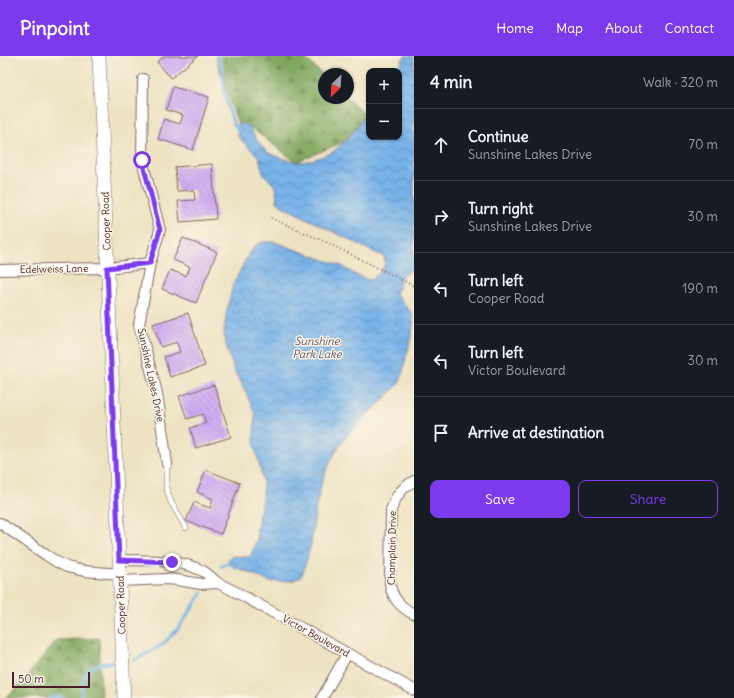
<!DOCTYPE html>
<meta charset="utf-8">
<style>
:root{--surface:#171b24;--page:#242831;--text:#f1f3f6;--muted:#9ea1a6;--line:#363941;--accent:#7c3aed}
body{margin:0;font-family:Delius,sans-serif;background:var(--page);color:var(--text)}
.controls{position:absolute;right:12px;top:12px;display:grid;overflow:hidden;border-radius:8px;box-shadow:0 1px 3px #0004}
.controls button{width:36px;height:36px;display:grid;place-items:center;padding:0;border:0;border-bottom:1px solid var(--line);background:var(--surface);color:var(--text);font:20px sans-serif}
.compass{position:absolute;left:318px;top:12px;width:36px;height:36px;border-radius:50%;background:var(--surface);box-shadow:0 1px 3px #0004;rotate:205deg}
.scale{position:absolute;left:12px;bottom:10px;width:78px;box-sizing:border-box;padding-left:4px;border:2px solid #4a1f2b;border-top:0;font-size:11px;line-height:14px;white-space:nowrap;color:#4a1f2b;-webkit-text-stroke:3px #fcf5e5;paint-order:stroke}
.stop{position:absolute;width:12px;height:12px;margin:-9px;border:3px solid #7c3aed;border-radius:50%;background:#fff}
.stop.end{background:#7c3aed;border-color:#fff;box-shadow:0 1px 4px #0008}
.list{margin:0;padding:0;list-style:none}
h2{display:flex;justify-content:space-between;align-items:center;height:52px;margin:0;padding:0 16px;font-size:17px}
h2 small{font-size:13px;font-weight:400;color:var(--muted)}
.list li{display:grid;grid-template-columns:26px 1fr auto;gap:12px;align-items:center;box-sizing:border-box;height:72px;padding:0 16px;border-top:1px solid var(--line)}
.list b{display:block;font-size:15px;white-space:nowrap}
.list p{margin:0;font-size:13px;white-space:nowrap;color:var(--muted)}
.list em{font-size:13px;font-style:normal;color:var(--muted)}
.actions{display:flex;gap:8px;padding:12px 16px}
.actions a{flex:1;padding:9px 0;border:1px solid var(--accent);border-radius:8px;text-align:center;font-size:14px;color:var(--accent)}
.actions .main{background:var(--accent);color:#fff}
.icon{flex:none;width:22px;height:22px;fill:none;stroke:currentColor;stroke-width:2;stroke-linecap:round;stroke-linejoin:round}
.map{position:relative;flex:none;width:414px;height:642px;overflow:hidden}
header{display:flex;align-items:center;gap:24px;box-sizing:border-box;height:56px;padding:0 20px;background:var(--accent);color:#fff}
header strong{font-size:19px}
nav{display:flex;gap:22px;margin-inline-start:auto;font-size:14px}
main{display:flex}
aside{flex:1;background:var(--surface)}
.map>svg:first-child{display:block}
</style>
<header>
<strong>Pinpoint</strong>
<nav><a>Home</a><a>Map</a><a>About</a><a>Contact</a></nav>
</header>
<main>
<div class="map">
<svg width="414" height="642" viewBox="0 0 414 642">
<defs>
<pattern id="forest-firs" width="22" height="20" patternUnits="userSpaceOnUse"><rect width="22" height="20" fill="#80a85e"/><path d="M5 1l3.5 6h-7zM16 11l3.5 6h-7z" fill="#6b884e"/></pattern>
<pattern id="water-waves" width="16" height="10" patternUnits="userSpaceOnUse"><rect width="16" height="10" fill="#77b2e8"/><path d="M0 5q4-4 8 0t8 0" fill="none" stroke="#6490bc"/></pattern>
<pattern id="building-back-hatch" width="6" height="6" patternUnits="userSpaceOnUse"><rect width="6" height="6" fill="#cfabf3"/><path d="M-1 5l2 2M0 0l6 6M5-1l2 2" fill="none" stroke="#aa8bc5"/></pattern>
</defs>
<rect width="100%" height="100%" fill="#fcf5e5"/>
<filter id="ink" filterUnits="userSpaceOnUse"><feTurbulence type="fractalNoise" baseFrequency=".025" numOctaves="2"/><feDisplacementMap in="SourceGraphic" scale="8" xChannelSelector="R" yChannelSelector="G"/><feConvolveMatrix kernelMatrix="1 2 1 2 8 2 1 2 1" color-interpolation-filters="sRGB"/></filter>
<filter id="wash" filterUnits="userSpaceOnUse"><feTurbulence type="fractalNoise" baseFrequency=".012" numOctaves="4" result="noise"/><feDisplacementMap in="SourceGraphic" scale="16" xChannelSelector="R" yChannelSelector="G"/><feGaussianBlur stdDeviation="0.9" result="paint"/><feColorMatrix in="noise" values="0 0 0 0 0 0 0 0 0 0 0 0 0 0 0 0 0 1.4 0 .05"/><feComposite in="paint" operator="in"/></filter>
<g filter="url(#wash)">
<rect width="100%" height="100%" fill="#ede3c3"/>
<path fill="url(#forest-firs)" stroke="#656444" d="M215,0H301L311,7L324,20V42H347L365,59L346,85L296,106L250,71L238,69Z
M99,582L101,642H5L19,630L56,584Z"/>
<path fill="url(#water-waves)" stroke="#60688a" d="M405,0H414V216L411,214C401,220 399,222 399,233H395C395,243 408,249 412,258C414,263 413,272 412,277C411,286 407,295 405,305C403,313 403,321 398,329L346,380L337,393L326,415L322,426L316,450L311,488L303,517L300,521L294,524L288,525L270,526L253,518L234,511L228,507L229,502L234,500L248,501L251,499L257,483V470L262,445L263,434V425L254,386V379L255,357L243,330L235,317L225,286L224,275L226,258L233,229L249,197L254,191L258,188L263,186H274L342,210L354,218L368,224H370C379,218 387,212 384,200L376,197L280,149L277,145L276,134L274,129L263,117L259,101L239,82L237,74L239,68L243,67L250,71L256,83L264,93L269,97L281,102L296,106H302L312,104L331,97L346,85L369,55V81H399V15H396Z"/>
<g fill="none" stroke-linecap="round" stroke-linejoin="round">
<path stroke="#77b2e8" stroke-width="3" d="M217,0L223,14L224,36L233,67L239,75
M221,510L231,506
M135,604L162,589L178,573L202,537
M50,642L58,641L62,642
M80,642C83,637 82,632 83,627C86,610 98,608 112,606"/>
</g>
<g id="blocks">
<path fill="url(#building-back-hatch)" d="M164,0H198L171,22L157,6Z
M173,31L209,41L193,94L158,83L164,63L180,68L183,59L166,54Z
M212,108L216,163L180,166L178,145L195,144L194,134L177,135L175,111Z
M183,182L217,196L196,247L162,233L170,214L186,220L190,211L173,204Z
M188,257L205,310L170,321L164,301L180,296L177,286L161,291L153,268Z
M214,329L231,381L196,392L190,372L206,367L203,358L187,363L179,340Z
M206,414L240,427L221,478L186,465L194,446L210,452L213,443L197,436Z"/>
</g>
</g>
<g filter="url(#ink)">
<use href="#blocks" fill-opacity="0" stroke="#836460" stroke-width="1"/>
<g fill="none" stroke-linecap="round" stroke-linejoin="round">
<g stroke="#836460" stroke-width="6">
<path id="service" d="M167,408L166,432L171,446L186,472"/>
</g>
<g stroke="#836460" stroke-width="12">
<path id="minor" d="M143,23L142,104L160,174L150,207L139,269L157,337L167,408
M0,214L107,212L150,207
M414,425L406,430L401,435L396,442L391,454L390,527C391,541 401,552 414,558
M0,467L46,499L57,506L67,511L84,515L120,518
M119,504C147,505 177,502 203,515C208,518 213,523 218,527L201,528L177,524L167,523L120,525
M218,527L234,535L414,634
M322,642L347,598"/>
</g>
<g stroke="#836460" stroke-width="14">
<path id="tertiary" d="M99,0L116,416L124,642"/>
</g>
<path stroke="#836460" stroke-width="2" stroke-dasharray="1 3" stroke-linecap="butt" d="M271,162L326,186L414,230"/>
<use href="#service" stroke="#fff" stroke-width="5"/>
<use href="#minor" stroke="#fff" stroke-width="10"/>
<use href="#tertiary" stroke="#fff" stroke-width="13"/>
</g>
</g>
<g fill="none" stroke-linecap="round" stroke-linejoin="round" filter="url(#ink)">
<path stroke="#7c3aed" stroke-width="5" d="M142,104L160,174L150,207L107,212L119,504L172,506"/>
</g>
<g text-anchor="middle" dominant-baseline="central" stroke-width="3" stroke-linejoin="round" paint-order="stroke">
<g font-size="10" fill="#4a1f2b" stroke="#fcf5e5">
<text transform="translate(106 165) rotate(-92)">Cooper Road</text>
<text transform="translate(54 213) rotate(-1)">Edelweiss Lane</text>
<text transform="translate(151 319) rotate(78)">Sunshine Lakes Drive</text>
<text transform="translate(392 492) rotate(-89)">Champlain Drive</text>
<text transform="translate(121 549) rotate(-92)">Cooper Road</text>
<text transform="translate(316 580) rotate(29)">Victor Boulevard</text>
</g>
<g font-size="11" font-style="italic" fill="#5a526d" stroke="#fcf5e5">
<text x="317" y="285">Sunshine<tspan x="317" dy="13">Park Lake</tspan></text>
</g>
</g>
</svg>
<div class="controls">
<button>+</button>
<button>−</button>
</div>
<svg class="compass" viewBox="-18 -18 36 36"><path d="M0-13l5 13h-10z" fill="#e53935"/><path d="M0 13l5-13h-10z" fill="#9ea1a6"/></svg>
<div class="scale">50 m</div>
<div class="stop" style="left:142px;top:104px"></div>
<div class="stop end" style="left:172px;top:506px"></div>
</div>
<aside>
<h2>4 min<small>Walk · 320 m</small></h2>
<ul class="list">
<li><svg class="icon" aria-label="ahead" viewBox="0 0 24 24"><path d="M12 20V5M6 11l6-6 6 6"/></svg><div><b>Continue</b><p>Sunshine Lakes Drive</p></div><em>70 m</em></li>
<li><svg class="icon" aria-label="right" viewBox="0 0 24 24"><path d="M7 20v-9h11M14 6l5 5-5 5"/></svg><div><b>Turn right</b><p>Sunshine Lakes Drive</p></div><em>30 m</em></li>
<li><svg class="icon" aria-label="left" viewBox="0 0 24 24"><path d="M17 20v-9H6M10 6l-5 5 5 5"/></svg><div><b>Turn left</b><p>Cooper Road</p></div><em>190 m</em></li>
<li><svg class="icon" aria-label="left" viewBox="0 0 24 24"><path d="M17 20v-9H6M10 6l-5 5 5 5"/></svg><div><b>Turn left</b><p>Victor Boulevard</p></div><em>30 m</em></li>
<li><svg class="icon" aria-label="arrive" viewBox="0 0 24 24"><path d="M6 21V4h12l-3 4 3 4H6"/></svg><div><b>Arrive at destination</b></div></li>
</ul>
<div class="actions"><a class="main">Save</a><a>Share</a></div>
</aside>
</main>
